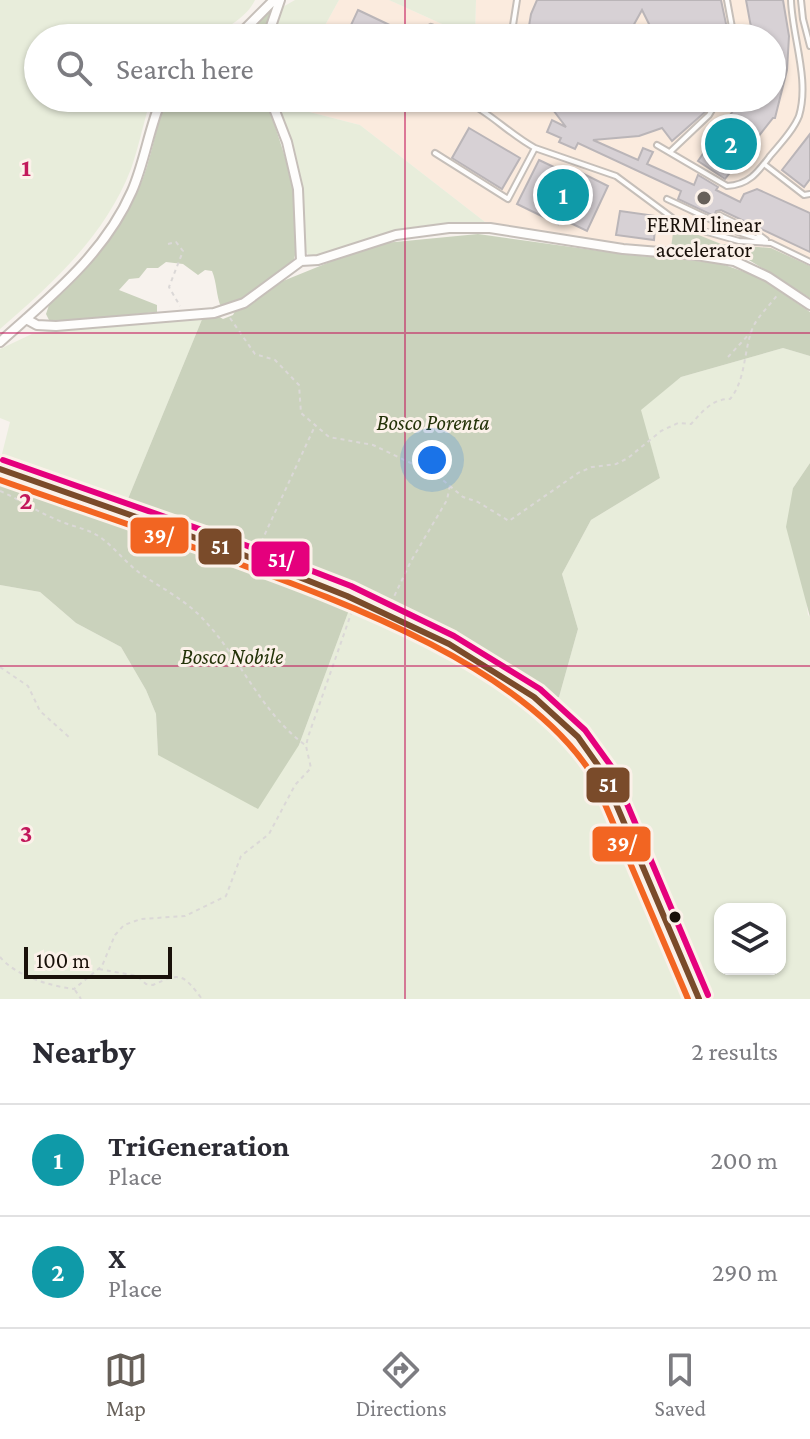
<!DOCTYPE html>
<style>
:root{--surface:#fff;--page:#f7f7f7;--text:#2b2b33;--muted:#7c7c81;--line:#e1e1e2;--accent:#676059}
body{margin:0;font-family:"Crimson Pro",serif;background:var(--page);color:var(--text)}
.controls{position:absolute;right:24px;bottom:24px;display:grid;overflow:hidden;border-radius:16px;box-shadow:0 2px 6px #0004}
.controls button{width:72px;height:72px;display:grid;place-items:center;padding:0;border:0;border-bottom:2px solid var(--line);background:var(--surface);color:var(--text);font:40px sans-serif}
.scale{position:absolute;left:24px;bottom:20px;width:148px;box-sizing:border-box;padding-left:8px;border:4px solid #19110a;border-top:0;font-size:22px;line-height:28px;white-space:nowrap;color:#19110a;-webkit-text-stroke:6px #fbf1e9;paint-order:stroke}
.you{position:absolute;left:432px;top:460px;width:28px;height:28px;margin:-20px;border:6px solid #fff;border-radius:50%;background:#1a73e8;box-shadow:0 0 0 12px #1a73e833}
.badge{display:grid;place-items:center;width:52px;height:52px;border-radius:50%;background:var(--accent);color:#fff;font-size:26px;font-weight:700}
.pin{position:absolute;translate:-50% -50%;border:4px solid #fff;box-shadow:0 2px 8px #0006}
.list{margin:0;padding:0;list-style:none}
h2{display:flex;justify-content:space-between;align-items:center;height:104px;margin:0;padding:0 32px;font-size:34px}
h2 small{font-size:26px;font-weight:400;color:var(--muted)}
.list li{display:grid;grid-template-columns:52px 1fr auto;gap:24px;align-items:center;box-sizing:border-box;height:112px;padding:0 32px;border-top:2px solid var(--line)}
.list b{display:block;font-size:30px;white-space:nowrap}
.list p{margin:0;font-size:26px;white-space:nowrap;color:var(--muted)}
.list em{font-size:26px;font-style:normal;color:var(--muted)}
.icon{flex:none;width:44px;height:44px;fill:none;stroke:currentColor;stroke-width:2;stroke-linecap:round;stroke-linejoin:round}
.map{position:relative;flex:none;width:810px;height:999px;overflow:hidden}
.search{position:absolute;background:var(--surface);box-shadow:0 2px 6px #0004;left:24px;right:24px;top:24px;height:88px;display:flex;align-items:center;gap:20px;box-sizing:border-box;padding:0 28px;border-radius:44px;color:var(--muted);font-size:30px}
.sheet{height:328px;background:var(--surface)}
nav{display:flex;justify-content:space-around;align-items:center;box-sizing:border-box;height:112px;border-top:2px solid var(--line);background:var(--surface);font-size:22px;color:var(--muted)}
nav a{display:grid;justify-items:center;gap:4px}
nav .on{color:var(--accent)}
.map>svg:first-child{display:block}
</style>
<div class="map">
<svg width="810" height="999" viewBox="0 0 810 999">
<rect width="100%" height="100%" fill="#f7f2ed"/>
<path fill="#fbebde" d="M339,0H389L473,38H318Z
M476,0H810V266L771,248L721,244L675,226L671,248L603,241L485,222L360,125L286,106L289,98H772V38H475Z"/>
<path fill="#e8eddb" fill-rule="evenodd" d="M0,0H255C246,19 223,30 205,38H38V98H151C144,121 139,146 131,169C105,236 53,283 0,329Z
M295,0H339L318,38H272L281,8Z
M389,0H476L475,38H473Z
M274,98H289L286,106L360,125L485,222C451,223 416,224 383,234C361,240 333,255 310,257L304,249C306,192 294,151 274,98Z
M203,317L125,506L0,462L10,422L0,418V349L32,334L54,330Z
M783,348L810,356V463L793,488L808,615L810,617V999H705L608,768C592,742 574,719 549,701L559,697L578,629L562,574L591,520L660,478L640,410L681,377ZM720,909H780V969H720Z
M0,585L40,592L76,623L121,647L146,690L156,714L158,755L299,745L352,602L445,648L515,690L554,718L571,737L601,781L692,999H0Z"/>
<path fill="#cad2bc" d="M272,10L264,38H240C251,30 260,15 272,10Z
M167,98H267C280,151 310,206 293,263L244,298L221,307C216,295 217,283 212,271L205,270L198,275L183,264L166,262L158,268H147L139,278L129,279L119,290L157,305V312L50,322L46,314L49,305C86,273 120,234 139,188C152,159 155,127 167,98Z
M674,225L721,244L771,248L810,266V298L749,260L701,250L671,248Z
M478,234L629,255L719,263L759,277L810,312V356L783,348L681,377L641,410L660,478L591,520L562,574L578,629L559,697L549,701C471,642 382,600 291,566C236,544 181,523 125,506L203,317L218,316L223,319L233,315L235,311L255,301L283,281L374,244Z
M810,463V617L786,527L793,488Z
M0,478L290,577L352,602L299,745L258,809L158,755L156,714L146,690L121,647L76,623L40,592L0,585Z"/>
<path fill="#d7d1d5" stroke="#bab5b8" stroke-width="2" d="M537,0H721L729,38H656L642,10L632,28L644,38H527L531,14Z
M746,0H783L789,36L787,70L775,118H773L725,179L698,161L742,98H772V38H753Z
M358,10L417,38H345Z
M544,98H713L705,112L672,141L662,128L639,136L593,140L638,160L643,148L653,152L647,164L694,185L698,175L718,187L716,190L740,202L744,194L757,189L810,213V252L721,210L716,211L714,216L678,199L681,191L578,143L575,149L559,142L561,138L547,132L552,120L566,127Z
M469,128L520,158L502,189L452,158Z
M810,134V179L804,187L782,170Z
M539,160L577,178L580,172L608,186L587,231L560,218L558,224L517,204Z
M620,211L656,216L654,240L616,235Z"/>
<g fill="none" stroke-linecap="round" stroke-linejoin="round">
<g stroke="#c6bfb9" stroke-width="8">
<path id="lane" d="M727,0L734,38
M801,0L803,19L810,46
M431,27L457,38
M511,38L517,0
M464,100C491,113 509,134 535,148
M657,145L727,186C749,185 758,172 770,156C780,144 793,131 799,116C810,80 792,36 791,0
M670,152L709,115L719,98
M435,153L508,199L535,148L616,176L682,225L739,241L771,243L810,262
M764,164L804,195L810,194
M667,199L735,231L765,241
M719,215L755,232L766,240"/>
</g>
<g stroke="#c6bfb9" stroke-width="12">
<path id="street" d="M230,38L246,28L274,0
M267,38L280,0
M270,98L287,142L298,189L301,261
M26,319L37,325L56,326L214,313L244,303L301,261L318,260L396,235L449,228H490L623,249L696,255L734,261L768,277L810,305
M0,342C50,297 104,255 132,191C145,161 149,128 162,98"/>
</g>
<g stroke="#c6bfb9" stroke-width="15">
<path id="secondary" d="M0,469C68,493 137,517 205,541C302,576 394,611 482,663C530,692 574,721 602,771L699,999"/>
</g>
<path stroke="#dbd8d7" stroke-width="2" stroke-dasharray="4 4" stroke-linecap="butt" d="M168,244L176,242L183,251L169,287L180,306
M230,318L255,354L275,360L299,385L301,413L329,437L373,445L438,476L463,497L478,502L509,521L578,473L592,467L616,464L628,458L661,431L678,423L691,424C703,411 712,399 730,399C747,379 743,348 754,325C760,314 771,304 778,294
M728,357L752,331
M0,491C19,499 36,511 55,519C69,526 87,528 100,537C115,548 126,563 141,574C163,589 187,601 205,621C242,661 261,712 305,745
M258,549L314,428
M391,603L411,561L447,500L450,485
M0,667L28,686L40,711L70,738
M0,957C16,976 50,986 74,989L102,966L115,935L124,925L141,919L185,916L226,896L241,856L269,834L295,785L311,768L306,746L308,737L352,611
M99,969L137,976L146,984L153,985C181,972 183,974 202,999
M75,990L81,999"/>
<use href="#lane" stroke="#fefdfc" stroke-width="4"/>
<use href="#street" stroke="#fefdfc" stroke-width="8"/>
<use href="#secondary" stroke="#fefdfc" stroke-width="11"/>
<g stroke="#fbf1e9" stroke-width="12">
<path id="bus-1" d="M0,469L241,554L347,596L449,644L534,697L578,737L602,771L699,999"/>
</g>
<g stroke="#fbf1e9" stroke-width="12">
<path id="bus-2" d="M0,480C74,506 149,531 223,558C341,601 524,666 593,776L688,999"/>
</g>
<g stroke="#fbf1e9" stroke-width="12">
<path id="bus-3" d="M3,460L245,545L351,586L454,636L540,689L585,730L611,766L708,995"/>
</g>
<use href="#bus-1" stroke="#7a4b2a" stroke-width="6"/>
<use href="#bus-2" stroke="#f26522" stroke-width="6"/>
<use href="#bus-3" stroke="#e5007d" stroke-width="6"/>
</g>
<path fill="none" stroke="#c2185b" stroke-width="2" stroke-opacity="0.55" d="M405,0V38M405,98V999M0,333H810M0,666H810"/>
<circle fill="#676059" stroke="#fbf1e9" stroke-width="3" cx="704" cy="198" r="8"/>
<circle fill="#19110a" stroke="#fbf1e9" stroke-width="3" cx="675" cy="917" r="7"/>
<g text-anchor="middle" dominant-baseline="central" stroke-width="6" stroke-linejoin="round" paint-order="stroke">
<g font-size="22" fill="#19110a" stroke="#fbf1e9">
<text x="704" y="224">FERMI linear<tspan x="704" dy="25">accelerator</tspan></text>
</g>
<g font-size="22" font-style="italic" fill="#243309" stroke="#fbf1e9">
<text x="433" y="422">Bosco Porenta</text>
<text x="232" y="656">Bosco Nobile</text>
</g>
</g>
<g font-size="26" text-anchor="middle" font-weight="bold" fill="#c2185b" stroke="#fbf1e9" stroke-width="6" stroke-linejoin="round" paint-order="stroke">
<text x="26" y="176">1</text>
<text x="26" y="509">2</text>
<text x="26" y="842">3</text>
</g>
<g stroke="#fbf1e9" stroke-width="3">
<rect x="129" y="516" width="61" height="39" rx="8" fill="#f26522"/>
<rect x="197" y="527" width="46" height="39" rx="8" fill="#7a4b2a"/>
<rect x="250" y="540" width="61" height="38" rx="8" fill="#e5007d"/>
<rect x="585" y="766" width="46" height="38" rx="8" fill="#7a4b2a"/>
<rect x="591" y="825" width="61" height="38" rx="8" fill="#f26522"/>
</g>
<g font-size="22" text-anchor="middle" font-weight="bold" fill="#fff">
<text x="159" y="543">39/</text>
<text x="220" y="554">51</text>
<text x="281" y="567">51/</text>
<text x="608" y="792">51</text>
<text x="622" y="851">39/</text>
</g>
</svg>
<div class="controls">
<button><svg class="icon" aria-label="layers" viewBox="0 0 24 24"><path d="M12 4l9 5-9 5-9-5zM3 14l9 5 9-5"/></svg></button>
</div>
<div class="scale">100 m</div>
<div class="you"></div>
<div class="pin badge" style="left:563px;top:195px;background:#0f9aa8">1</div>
<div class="pin badge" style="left:731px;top:144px;background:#0f9aa8">2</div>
<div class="search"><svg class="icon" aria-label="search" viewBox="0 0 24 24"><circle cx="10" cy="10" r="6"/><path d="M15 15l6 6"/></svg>Search here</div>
</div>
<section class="sheet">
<h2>Nearby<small>2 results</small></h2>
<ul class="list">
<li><span class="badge" style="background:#0f9aa8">1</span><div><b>TriGeneration</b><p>Place</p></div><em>200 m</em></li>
<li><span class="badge" style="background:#0f9aa8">2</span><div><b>X</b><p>Place</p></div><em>290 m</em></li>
</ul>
</section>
<nav>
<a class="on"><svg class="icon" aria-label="map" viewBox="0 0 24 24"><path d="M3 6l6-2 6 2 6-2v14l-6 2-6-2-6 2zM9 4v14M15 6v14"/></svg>Map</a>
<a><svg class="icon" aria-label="directions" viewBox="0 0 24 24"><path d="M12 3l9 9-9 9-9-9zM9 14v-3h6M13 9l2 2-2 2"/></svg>Directions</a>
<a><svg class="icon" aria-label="saved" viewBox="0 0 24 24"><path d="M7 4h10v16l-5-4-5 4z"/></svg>Saved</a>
</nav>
